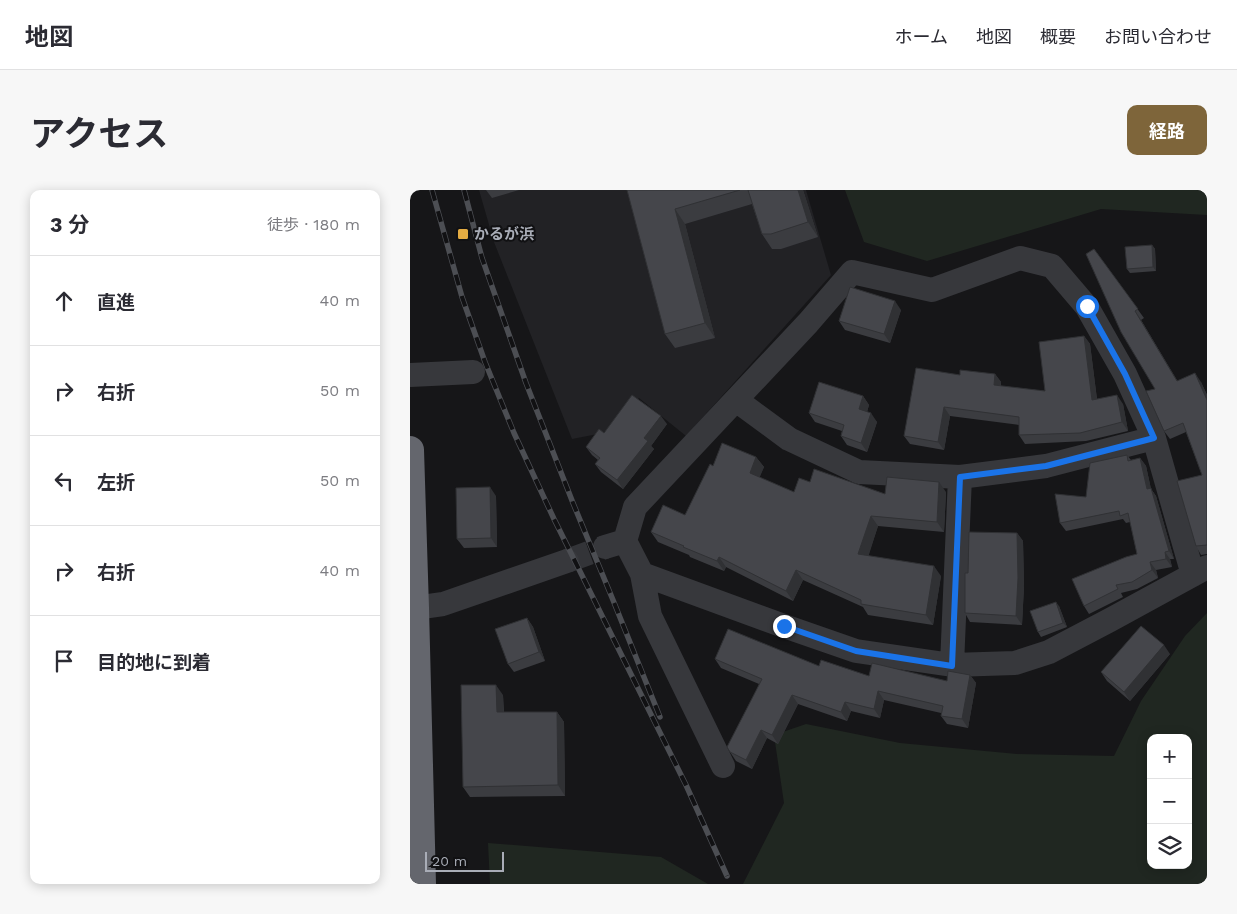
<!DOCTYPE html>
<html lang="ja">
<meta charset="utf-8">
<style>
:root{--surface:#fff;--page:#f7f7f7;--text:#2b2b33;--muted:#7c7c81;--line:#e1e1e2;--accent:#7e653a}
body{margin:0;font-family:"Work Sans","Noto Sans JP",sans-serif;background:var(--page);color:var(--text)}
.controls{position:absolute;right:15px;bottom:15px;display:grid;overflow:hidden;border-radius:10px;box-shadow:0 2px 12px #0003}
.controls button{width:45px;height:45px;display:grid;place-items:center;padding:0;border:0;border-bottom:1px solid var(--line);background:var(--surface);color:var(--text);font:25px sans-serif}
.scale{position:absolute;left:15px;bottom:12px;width:79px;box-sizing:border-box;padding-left:5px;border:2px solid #a9adb7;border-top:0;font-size:14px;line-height:18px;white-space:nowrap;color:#a9adb7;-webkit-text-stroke:4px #111113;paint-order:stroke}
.stop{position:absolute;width:15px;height:15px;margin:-11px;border:4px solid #1a73e8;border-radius:50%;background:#fff}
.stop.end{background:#1a73e8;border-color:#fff;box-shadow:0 1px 5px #0008}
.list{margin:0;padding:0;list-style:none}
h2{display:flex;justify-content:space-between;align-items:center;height:65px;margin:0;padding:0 20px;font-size:21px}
h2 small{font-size:16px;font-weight:400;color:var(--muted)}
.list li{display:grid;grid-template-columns:32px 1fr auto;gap:15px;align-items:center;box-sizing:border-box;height:90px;padding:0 20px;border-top:1px solid var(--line)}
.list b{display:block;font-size:19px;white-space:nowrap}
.list em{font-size:16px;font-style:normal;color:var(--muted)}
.icon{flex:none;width:28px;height:28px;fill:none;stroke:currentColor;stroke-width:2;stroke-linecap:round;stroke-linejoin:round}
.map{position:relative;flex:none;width:797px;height:694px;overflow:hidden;border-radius:10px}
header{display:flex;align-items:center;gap:30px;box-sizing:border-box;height:70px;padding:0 25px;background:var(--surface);border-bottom:1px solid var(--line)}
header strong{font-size:24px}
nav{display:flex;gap:28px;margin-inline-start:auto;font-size:18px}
.intro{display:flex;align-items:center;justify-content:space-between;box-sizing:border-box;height:120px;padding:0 30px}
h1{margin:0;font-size:35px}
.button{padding:12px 22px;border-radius:10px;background:var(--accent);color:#fff;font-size:18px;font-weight:700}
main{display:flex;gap:30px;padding:0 30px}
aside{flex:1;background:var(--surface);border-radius:10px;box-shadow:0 2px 12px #0003}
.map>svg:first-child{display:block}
</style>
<header>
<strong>地図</strong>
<nav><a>ホーム</a><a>地図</a><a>概要</a><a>お問い合わせ</a></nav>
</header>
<div class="intro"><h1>アクセス</h1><a class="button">経路</a></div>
<main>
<aside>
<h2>3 分<small>徒歩 · 180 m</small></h2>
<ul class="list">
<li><svg class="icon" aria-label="ahead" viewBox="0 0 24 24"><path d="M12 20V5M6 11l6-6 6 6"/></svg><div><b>直進</b></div><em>40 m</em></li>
<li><svg class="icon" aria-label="right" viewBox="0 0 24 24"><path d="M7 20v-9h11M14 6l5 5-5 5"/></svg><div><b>右折</b></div><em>50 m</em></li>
<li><svg class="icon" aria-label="left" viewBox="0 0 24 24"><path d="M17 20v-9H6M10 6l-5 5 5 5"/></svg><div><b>左折</b></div><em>50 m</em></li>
<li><svg class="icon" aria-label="right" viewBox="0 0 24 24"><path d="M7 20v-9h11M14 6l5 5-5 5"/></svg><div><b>右折</b></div><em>40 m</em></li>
<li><svg class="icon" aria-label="arrive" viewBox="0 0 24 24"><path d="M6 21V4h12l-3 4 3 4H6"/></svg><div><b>目的地に到着</b></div></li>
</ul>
</aside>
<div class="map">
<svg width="797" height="694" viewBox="0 0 797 694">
<rect width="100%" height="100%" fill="#161618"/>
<path fill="#222225" d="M69,0H396L421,85L276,246L229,208L193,243L162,249L84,52Z"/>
<path fill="#202721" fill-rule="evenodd" d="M435,0H797V25L691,19L517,71L454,52Z
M797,423V694H333L374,613L364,545L396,534L490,553L607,564L704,566L731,511L775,446ZM741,548H778V675H741Z
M78,653L251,667L298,694H80Z"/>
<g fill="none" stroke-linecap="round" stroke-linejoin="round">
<path stroke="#333438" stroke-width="24" stroke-dasharray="24 12" stroke-linecap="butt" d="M157,371L195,357"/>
<path stroke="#37383c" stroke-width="24" d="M0,185L63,182
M326,210L379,249L449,282L550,287L636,276L744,248
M195,357L215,351
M232,384L240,426L313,576
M783,385L744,248L715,184L677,117L642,76L610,68L522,100L442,82L398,133L225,317L215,351L232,384L374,436L446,461L542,475L605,473L639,462L700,430L797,377
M5,418L33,414L157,371
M542,475L550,287"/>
<path stroke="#64666d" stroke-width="28" d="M0,260L5,418L12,694"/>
<g stroke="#4c4e53" stroke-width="5.5">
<path id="rail" d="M22,0L52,107L75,172L104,243L144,329L276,595L317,686
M54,0L72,68L116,193L163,313L203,410L250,527"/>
</g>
<use href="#rail" stroke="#111113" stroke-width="4" stroke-dasharray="11" stroke-linecap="butt"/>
</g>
<path fill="#3b3c40" d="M76,0H109L82,8Z
M217,0H393L408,47L371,59H362L352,44L342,14L275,34L305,148L265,158L255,144Z
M742,55L745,59L746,81L720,83L717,79Z
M684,59L734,128L731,130L767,191L791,192L797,205V364L791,365L786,356L792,285L776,242L760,249L754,241L745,199Z
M491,120L480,153L435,140L429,131Z
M674,146L680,154L687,209L713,214L718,241L676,251L615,254L609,245V235L540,226L534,260L500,254L494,246L550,185L585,184L591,192V196L635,201Z
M453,206L459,215L457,222L467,232L457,262L437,255L431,246L432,241L405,232L399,223Z
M257,234L241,256L244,259L213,299L191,282L185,274L188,270L182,265L176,257L194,243Z
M717,265L721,270L730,268L736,276L741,299L746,306L764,369H760L762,377L746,380L748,388L727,399L711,403L713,407L679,424L674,416L727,364L720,332L716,333L713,329L656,341L650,333Z
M346,267L354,277L349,287L384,302L400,292L475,304L536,302L534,342L468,336L458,366L531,386L523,435L458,425L453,417L393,390L383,411L316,377L314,381L280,367L279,365L248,352L241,342L275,325Z
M86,306L87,357L54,358L47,349Z
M607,343L613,351L614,396L612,435L560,432L555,423L558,383Z
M649,416L657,437L631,447L628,442Z
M117,428L123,437L135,471L104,482L98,474Z
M760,464L720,511L697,491L691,482Z
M305,469L409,476L459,486L537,491L560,485L566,493L558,538L537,534L531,526V523L474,510L470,528L441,521L437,531L388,514L368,554L357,548L342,579L326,571L320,562L349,494L311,478Z
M93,505L94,522H147L154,532L155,606L60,607L53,597Z"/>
<path fill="#303134" d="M388,0H393L408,47L398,32Z
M265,19L275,34L305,148L295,133Z
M742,55L745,59L746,81L743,77Z
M485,111L491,120L480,153L474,144Z
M725,121L731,130L773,200L767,191Z
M674,146L680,154L688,218L682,210Z
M785,183L791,192L797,205V210Z
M585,184L591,192L590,203L584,195Z
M707,205L713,214L718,241L712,232Z
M453,206L459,215L455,228L449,219Z
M534,217L540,226L534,260L528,252Z
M461,223L467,232L457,262L451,253Z
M251,226L257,234L241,256L244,259L213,299L207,290L234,248Z
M346,267L354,277L347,294L340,283Z
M730,268L736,276L741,299L746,306L764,369L759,361L737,299Z
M529,292L536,302L534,342L527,332Z
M80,297L86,306L87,357L81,348Z
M461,326L468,336L456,374L448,364Z
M607,343L613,351L614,396L612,435L606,426Z
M755,362L760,369L762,377L756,369Z
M309,367L316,377L314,381L307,371Z
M740,372L746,380L748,388L742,380Z
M524,376L531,386L523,435L516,425Z
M386,380L393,390L383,411L376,401Z
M646,412L649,416L657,437L653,433Z
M117,428L123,437L135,471L129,462Z
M754,455L760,464L720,511L714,502Z
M560,485L566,493L558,538L552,529Z
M86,495L93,505L94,533L87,522Z
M468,501L474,510L470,528L464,519Z
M382,505L388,514L368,554L362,545Z
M435,512L441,521L437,531L431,522Z
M147,522L154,532L155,606L148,595Z
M351,540L357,548L342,579L336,570Z"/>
<path fill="#45464b" stroke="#303134" d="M217,0H330L265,19L295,133L255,144Z
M338,0H388L398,32L361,44H352Z
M742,55L743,77L717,79L715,57Z
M684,59L728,119L725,121L767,191L785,183L797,210V355L786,356L767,291L792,285L773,233L754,241L736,201L745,199L711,142L676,64Z
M440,97L485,111L474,144L429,131Z
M674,146L682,210L707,205L712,232L670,243L609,245V227L534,217L528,252L494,246L506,178L550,185V180L585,184L584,195L635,201L629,152Z
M409,192L453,206L449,219L461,223L451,253L431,246L434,235L399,223Z
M222,205L251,226L234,248L238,251L207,290L185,274L190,268L176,257L189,239L194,243Z
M312,253L346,267L340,283L384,302L389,288L400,292L404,279L475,304L477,287L529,292L527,332L461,326L448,364L524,376L516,425L451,414V410L386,380L376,401L309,367L307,371L273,357L274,356L241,342L253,315L275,325L300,274L303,276Z
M717,265L718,271L730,268L737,299L741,298L759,361L755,362L756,369L740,372L742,380L722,392L706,395L708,399L674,416L662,389L716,367L727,364L718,323L710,326L709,321L650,333L645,304L676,307L680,273Z
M80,297L81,348L47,349L46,298Z
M559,342L607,343L608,388L606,426L555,423V383H558Z
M646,412L653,433L628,442L620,421Z
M117,428L129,462L98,474L85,439Z
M731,436L754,455L714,502L691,482Z
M318,439L409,476L411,470L459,486L462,473L537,491L538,481L560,485L552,529L531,526L533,516L468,501L464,519L435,512L431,522L382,505L362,545L351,540L336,570L320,562L317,557L352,489L305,469Z
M51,495H86L87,522H147L148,595L53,597Z"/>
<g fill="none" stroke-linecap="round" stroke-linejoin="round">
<path stroke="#1a73e8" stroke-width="6" d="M374,436L446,461L542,476L550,287L636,276L744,248L715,184L677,116"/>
</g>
<rect fill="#e4ac42" stroke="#111113" stroke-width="2" x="47" y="38" width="12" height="12" rx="2.5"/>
<g text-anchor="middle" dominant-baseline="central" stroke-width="4" stroke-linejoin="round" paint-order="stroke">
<g font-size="15" font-weight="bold" fill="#a9adb7" stroke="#111113" text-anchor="start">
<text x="64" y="44">かるが浜</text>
</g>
</g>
</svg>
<div class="controls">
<button>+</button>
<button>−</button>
<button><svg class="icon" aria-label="layers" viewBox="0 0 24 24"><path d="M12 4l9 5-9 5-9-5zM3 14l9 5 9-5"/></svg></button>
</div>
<div class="scale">20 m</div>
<div class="stop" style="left:677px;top:116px"></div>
<div class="stop end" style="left:374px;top:436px"></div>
</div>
</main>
